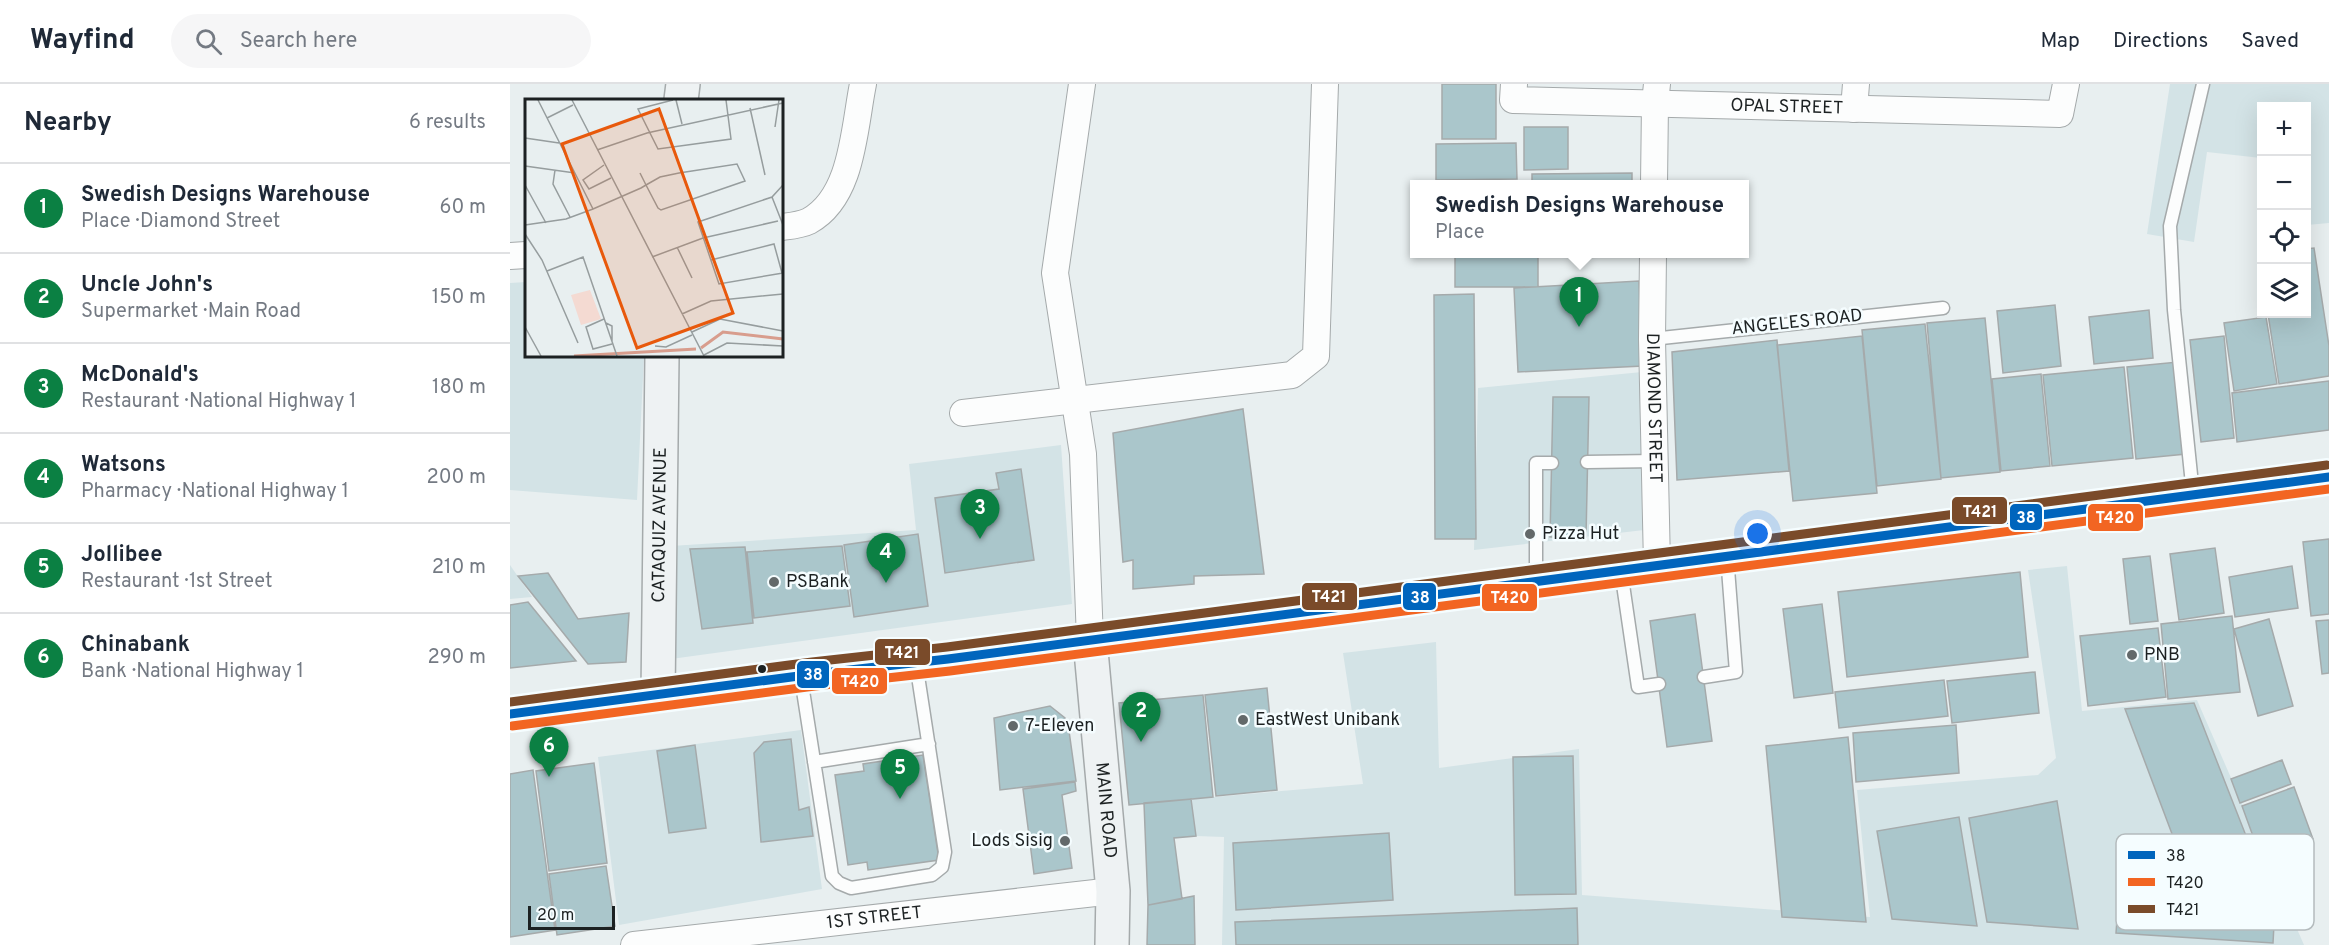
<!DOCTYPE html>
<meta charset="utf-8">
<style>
:root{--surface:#fff;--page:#f6f6f7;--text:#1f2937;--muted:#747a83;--line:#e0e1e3;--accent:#0b8043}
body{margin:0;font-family:Overpass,sans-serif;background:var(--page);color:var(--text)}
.controls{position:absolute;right:18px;top:18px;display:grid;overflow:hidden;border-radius:0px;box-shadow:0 6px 24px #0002}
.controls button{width:54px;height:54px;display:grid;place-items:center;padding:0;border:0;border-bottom:2px solid var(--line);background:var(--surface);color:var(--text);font:30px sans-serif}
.scale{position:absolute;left:18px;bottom:15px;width:87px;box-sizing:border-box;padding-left:6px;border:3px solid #1c2122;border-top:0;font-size:16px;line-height:21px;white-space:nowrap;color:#1c2122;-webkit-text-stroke:4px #f5fdff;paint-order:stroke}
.you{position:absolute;left:1248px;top:450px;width:21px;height:21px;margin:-15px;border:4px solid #fff;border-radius:50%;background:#1a73e8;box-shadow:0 0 0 9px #1a73e833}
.badge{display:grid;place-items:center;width:39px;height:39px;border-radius:50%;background:var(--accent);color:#fff;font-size:20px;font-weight:700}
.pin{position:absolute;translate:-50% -50px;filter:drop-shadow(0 2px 3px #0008)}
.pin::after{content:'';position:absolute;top:32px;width:21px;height:18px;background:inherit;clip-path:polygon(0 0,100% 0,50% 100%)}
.popup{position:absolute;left:900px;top:96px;width:339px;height:78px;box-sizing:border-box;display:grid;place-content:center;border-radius:0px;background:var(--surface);filter:drop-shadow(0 2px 4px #0005);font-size:20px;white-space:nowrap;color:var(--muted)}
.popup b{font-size:22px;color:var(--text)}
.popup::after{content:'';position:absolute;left:50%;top:100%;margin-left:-12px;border:12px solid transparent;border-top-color:var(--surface)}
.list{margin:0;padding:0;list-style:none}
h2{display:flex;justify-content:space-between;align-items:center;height:78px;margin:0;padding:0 24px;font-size:26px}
h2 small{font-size:20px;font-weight:400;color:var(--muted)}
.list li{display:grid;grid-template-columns:39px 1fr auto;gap:18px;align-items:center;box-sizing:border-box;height:90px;padding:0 24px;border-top:2px solid var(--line)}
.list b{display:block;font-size:22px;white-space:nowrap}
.list p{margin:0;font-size:20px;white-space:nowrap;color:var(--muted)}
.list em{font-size:20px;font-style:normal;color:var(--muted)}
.icon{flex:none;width:33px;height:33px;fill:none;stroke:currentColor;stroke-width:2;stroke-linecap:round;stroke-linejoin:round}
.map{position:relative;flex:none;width:1819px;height:861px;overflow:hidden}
header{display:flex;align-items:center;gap:36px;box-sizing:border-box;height:84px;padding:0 30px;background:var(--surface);border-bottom:2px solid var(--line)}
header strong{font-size:28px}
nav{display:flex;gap:33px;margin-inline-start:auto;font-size:21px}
.search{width:420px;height:54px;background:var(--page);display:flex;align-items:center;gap:15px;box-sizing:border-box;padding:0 21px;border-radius:33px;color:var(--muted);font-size:22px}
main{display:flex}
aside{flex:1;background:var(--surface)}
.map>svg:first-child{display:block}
</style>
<header>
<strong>Wayfind</strong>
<div class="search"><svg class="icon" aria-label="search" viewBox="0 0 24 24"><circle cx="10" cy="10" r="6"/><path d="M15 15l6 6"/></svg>Search here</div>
<nav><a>Map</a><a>Directions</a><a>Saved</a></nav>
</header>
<main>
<aside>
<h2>Nearby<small>6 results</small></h2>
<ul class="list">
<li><span class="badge">1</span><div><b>Swedish Designs Warehouse</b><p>Place · Diamond Street</p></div><em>60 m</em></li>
<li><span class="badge">2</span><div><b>Uncle John's</b><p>Supermarket · Main Road</p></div><em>150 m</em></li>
<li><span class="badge">3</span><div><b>McDonald's</b><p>Restaurant · National Highway 1</p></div><em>180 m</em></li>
<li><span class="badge">4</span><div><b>Watsons</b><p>Pharmacy · National Highway 1</p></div><em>200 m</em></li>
<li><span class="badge">5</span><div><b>Jollibee</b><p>Restaurant · 1st Street</p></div><em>210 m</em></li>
<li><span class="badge">6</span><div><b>Chinabank</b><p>Bank · National Highway 1</p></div><em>290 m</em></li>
</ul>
</aside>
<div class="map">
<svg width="1819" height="861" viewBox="0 0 1819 861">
<rect width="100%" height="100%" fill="#e8eff0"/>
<path fill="#d3e3e6" d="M1660,0H1819V139L1797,141L1796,22H1752L1751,74L1697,68L1684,158L1637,150Z
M16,198V272H134L127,416L0,406V199Z
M1132,288L1134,446L964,466L968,304Z
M551,361L562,520L161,575V462L406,446L399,380Z
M0,481L22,513L0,515Z
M1557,482L1572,627L1687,616L1794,861H712L714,753L686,752L681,715L853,700L833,569L926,558L929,684L1069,665L1072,811L1360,833L1347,706L1528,691L1546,674L1518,486Z
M291,646L312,805L109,841L88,673Z"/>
<path fill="#aac6cb" stroke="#a5aaab" stroke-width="1.5" d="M932,0H986V55H932Z
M1014,43H1058V85L1014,86Z
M1006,59L1007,95L926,96V60Z
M1122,89V100H1022V90Z
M1804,164L1819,262V292L1769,300L1758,230H1796V165Z
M945,170H1028V203H945Z
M1129,197L1133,282L1008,288L1004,204Z
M964,210L966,455H925L924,211Z
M1545,221L1551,282L1493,289L1487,227Z
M1639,226L1643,274L1584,280L1579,233Z
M1756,233L1767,300L1724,307L1714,239Z
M1475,234L1490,388L1431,394L1417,239Z
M1415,240L1431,395L1367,402L1352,246Z
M1352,252L1367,409L1283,417L1267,261Z
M1714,252L1724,354L1691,358L1680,256Z
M1267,256L1279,387L1167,396L1162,268Z
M1668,278L1676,370L1626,375L1617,283Z
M1614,283L1623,374L1542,382L1533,291Z
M1531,290L1540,382L1491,387L1482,295Z
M1819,297V346L1727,358L1722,309Z
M1043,313H1079L1076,453H1040Z
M733,325L754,490L684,492V500L623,505V476L613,478L603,349Z
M511,385L524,476L435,489L425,414L489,405L486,389Z
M408,450L418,522L344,533L334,461Z
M1819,455V530L1801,532L1793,458Z
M332,462L340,522L244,534L237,468Z
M235,463L243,539L192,545L180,465Z
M1705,464L1714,529L1669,536L1660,470Z
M1640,472L1648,537L1620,540L1613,475Z
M1782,482L1788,524L1725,533L1719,493Z
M1510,488L1518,573L1337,593L1328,508Z
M38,489L68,535L119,529L116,578L78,580L8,492Z
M18,518L66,577L0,584V521Z
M1312,520L1323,609L1284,614L1273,525Z
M1185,530L1202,657L1157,663L1140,537Z
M1722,532L1730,608L1658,615L1651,540Z
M1759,535L1783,622L1748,632L1724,545Z
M1819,536V589L1812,590L1806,537Z
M1648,544L1656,613L1578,622L1570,552Z
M1525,588L1529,629L1442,639L1437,597Z
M1434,596L1438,632L1329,644L1325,608Z
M757,604L767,706L706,712L695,611Z
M693,611L703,713L619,721L609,619Z
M1684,619L1740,762L1676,787L1615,625Z
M540,622L555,634L559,647L566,697L490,706L484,634Z
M1446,641L1449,689L1346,698L1343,649Z
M1338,653L1356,838L1272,833L1256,662Z
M281,655L289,726L299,723L303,752L251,758L244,669L254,658Z
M185,661L196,744L159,749L147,667Z
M413,671L429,776L358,786L357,778L338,781L325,691L354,687L353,680Z
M1063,672L1066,810L1005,811L1003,673Z
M1772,676L1781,700L1730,719L1721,695Z
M84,679L97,779L39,787L26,687Z
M23,686L45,846L0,853V690Z
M565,698L566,707L552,711L562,784L524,790L513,705Z
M1784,703L1803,755L1751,774L1732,722Z
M681,715L686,752L664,754L672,815L638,821L634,719Z
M1547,717L1568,845L1477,838L1459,734Z
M1449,733L1467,842L1382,835L1367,747Z
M879,749L883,816L726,826L723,759Z
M96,782L105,842L47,851L39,790Z
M1610,793L1766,803L1763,859L1606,849Z
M684,812L685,861H637L638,821Z
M1067,824L1068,861H726L725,838Z"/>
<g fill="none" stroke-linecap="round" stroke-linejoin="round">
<g stroke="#a5aaab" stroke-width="15">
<path id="lane" d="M1142,255L1433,224
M1077,378L1145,377
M1683,410L1664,226L1660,142L1693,0
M1111,487L1128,603L1149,600
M1026,497V379H1042
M1194,593L1226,588L1217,472
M291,594L322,792L329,799L341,804L422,791L432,783L435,768L406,579
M304,678L419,660"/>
</g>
<g stroke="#a5aaab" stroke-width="28">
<g id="street">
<path d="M572,0L545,189L573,370L580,556"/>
<path id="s1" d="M1004,0L1003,16L1550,30L1556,0"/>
<path d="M1344,25L1346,0"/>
<path d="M1144,100L1145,19L1147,0"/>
<path d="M272,143C280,142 291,141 299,137C343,113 344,44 353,0"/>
<path id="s2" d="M1143,170L1142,255L1147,481"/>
<path d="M0,172L16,171"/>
<path d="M453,329L782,291L806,272L815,0"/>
<path id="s3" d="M124,861L603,807"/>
</g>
</g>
<g stroke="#a5aaab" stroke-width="36">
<g id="secondary">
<path d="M171,16L173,0"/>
<path id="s4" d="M580,556L603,807L602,861"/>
<path id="s5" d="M148,611L152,272"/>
</g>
</g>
<g stroke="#c5c9c9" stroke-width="36">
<path id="highway" d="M0,630L304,590L438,575L1819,393"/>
</g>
<use href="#lane" stroke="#fcfdfd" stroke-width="12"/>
<use href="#street" stroke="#fcfdfd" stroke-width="26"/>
<use href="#secondary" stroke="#eef2f3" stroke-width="33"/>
<use href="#highway" stroke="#cddadc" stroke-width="33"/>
<g stroke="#f5fdff" stroke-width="14">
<path id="bus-1" d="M0,630L304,590L438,575L1819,393"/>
</g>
<g stroke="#f5fdff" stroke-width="14">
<path id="bus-2" d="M2,642L305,602L440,587L1819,405"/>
</g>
<g stroke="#f5fdff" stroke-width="14">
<path id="bus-3" d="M0,618L302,578L437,563L1817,381"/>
</g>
<use href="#bus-1" stroke="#0065bd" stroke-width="9"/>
<use href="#bus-2" stroke="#f26522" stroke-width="9"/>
<use href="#bus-3" stroke="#7a4b2a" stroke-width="9"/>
</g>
<g fill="#63696a" stroke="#f5fdff" stroke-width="2">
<circle cx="1020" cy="450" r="6"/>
<circle cx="264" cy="498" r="6"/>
<circle cx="1622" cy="571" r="6"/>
<circle cx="733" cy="636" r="6"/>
<circle cx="503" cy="642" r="6"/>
<circle cx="555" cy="757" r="6"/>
</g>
<circle fill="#1c2122" stroke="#f5fdff" stroke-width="2" cx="252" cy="585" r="5"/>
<g text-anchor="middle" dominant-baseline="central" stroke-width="5" stroke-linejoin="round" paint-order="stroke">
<g font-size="18" fill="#1c2122" stroke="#f5fdff">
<text stroke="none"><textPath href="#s1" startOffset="290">OPAL STREET</textPath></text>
<text transform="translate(1287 239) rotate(-6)">ANGELES ROAD</text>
<text stroke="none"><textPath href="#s2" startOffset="154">DIAMOND STREET</textPath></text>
<text stroke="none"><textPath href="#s5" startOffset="170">CATAQUIZ AVENUE</textPath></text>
<text stroke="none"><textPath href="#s4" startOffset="171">MAIN ROAD</textPath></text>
<text stroke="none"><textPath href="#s3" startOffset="242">1ST STREET</textPath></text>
</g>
<g font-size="18" fill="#1c2122" stroke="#f5fdff" text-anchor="start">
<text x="1032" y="450">Pizza Hut</text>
<text x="276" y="498">PSBank</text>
<text x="1634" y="571">PNB</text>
<text x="745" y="636">EastWest Unibank</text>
<text x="515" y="642">7-Eleven</text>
<text x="543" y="757" text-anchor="end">Lods Sisig</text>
</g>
</g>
<g transform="translate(15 15)">
<rect width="258" height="258" fill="#e8eff0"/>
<path d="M65,191L76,220L56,226L46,196Z" fill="#f4dad2"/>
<path fill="none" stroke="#d89d8d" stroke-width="3" d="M176,249L198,233L258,240M49,257L171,250"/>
<path fill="none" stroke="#969d9e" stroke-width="1.5" d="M13,1L68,110M47,1L179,257M148,1L113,10L133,50L206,40L201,1M151,1L157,25M225,9L240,76M22,19L48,6M250,28L254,1M0,39L34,44M72,51L122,34L258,4M79,66L58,81L64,90L86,79M0,67L50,74M30,71L28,85L45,118M0,86L21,124M258,86L247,98L173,123L194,185L258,174M247,98L258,126M0,126L41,120L68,110L116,89L121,86L135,78L154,74L212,65L220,82L136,111L133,109L121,86L115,74M0,135L17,161L53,244M152,148L167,179M127,158L178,139L253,122M186,161L249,145L257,174M22,172L58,158L92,257M157,215L186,202L258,195M79,220L61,228L68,250L87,245M81,224L87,227V242M0,228L16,257M167,233L195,220L258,232M130,247L141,248L167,236M179,256L202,244L258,247"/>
<path fill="#e8590c" fill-opacity="0.15" stroke="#e8590c" stroke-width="3" d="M134,10L208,214L112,249L37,45Z"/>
<rect width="258" height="258" fill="none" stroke="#1c2122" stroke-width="3"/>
</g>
<rect x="1606" y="750" width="198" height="96" rx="9" fill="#f5fdff" stroke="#b4bbbd" stroke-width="1.5"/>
<rect x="1618" y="767" width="27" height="8" fill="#0065bd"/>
<rect x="1618" y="794" width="27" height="8" fill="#f26522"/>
<rect x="1618" y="821" width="27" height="8" fill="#7a4b2a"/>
<g font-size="16" fill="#1c2122">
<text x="1656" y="777">38</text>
<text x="1656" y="804">T420</text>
<text x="1656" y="831">T421</text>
</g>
<g stroke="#f5fdff" stroke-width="2">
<rect x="1441" y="412" width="57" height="29" rx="6" fill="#7a4b2a"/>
<rect x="1499" y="419" width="34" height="28" rx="6" fill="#0065bd"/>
<rect x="1577" y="419" width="57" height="29" rx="6" fill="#f26522"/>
<rect x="791" y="498" width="57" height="29" rx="6" fill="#7a4b2a"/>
<rect x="892" y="498" width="35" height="29" rx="6" fill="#0065bd"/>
<rect x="971" y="499" width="57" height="29" rx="6" fill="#f26522"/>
<rect x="364" y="554" width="57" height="28" rx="6" fill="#7a4b2a"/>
<rect x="286" y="576" width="34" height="29" rx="6" fill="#0065bd"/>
<rect x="321" y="583" width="57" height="28" rx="6" fill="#f26522"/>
</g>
<g font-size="16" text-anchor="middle" font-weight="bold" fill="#fff">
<text x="1470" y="433">T421</text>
<text x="1516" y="439">38</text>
<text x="1605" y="439">T420</text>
<text x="819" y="518">T421</text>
<text x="910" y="519">38</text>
<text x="1000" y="519">T420</text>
<text x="392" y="574">T421</text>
<text x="303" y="596">38</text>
<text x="350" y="603">T420</text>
</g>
</svg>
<div class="controls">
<button>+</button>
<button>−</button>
<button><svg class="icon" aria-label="locate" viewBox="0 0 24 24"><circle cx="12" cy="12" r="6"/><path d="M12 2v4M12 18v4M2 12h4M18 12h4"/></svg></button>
<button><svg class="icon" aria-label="layers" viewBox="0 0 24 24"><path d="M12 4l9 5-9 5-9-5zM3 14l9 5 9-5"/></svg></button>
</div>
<div class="scale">20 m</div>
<div class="you"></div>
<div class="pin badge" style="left:1069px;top:243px">1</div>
<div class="popup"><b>Swedish Designs Warehouse</b>Place</div>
<div class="pin badge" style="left:631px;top:658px">2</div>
<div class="pin badge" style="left:470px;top:455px">3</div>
<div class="pin badge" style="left:376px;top:499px">4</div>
<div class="pin badge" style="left:390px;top:715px">5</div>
<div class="pin badge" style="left:39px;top:693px">6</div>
</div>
</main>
